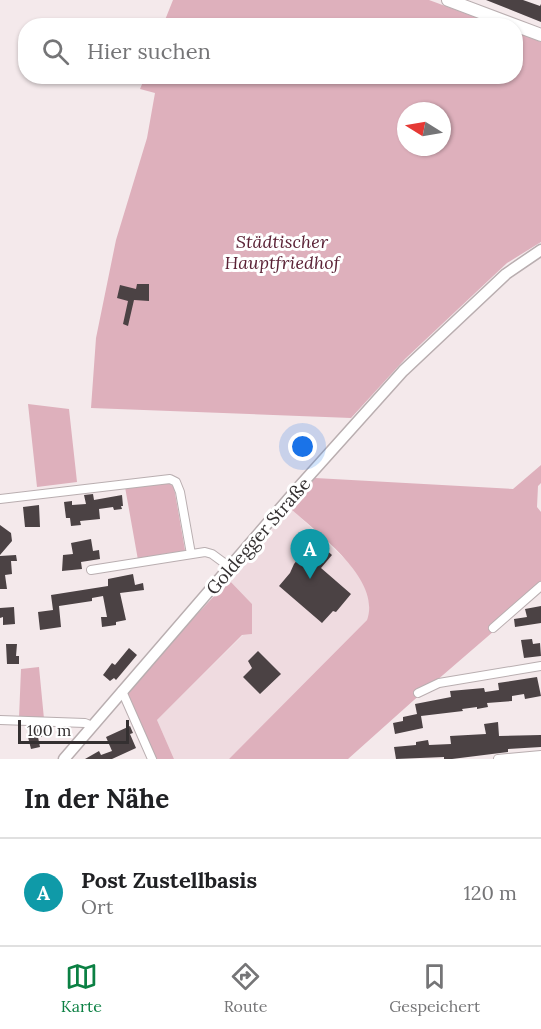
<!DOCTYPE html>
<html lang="de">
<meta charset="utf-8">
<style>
:root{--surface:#fff;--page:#f2f2f2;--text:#202124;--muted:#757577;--line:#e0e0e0;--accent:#0b8043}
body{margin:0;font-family:Lora,serif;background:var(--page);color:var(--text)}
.compass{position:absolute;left:397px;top:102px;width:54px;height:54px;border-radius:50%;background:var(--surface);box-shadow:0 2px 4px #0004;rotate:281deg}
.scale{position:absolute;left:18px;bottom:15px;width:111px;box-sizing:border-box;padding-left:6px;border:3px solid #343031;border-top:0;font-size:16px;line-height:21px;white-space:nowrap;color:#343031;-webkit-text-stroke:4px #fff;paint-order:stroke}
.you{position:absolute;left:303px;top:447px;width:21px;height:21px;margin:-15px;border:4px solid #fff;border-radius:50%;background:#1a73e8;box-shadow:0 0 0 9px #1a73e833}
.badge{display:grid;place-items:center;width:39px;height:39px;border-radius:50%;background:var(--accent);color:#fff;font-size:20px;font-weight:700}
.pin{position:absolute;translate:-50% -50px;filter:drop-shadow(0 2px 3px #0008)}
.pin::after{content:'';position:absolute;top:32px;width:21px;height:18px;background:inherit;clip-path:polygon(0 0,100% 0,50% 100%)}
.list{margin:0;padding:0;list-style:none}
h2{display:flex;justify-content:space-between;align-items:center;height:78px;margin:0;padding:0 24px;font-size:26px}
h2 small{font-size:20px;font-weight:400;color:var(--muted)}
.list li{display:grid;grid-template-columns:39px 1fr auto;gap:18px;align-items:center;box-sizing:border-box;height:108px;padding:0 24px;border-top:2px solid var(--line)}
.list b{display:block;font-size:22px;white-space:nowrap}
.list p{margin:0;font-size:20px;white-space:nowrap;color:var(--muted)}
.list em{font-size:20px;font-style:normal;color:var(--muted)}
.icon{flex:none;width:33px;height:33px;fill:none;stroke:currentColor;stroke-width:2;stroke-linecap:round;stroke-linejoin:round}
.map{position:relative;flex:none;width:541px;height:759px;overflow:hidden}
.search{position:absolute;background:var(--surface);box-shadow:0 2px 4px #0004;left:18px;right:18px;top:18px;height:66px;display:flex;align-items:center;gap:15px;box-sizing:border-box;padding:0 21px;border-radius:24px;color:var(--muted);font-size:22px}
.sheet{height:186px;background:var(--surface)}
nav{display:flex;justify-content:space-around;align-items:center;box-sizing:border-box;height:84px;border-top:2px solid var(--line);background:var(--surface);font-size:16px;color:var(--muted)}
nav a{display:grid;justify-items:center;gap:3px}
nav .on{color:var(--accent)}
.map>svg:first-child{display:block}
</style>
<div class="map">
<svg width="541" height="759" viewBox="0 0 541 759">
<rect width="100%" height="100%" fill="#f4e9eb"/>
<path fill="#efdbe0" d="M290,508L347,561L359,575L367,590L370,602V613L367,620L229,759H174L157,720L243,635L252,634V604L229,580Z"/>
<path fill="#deb0bc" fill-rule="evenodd" d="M173,0H429L497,25H163Z
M516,32L541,42V242L507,263L405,359L351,418L91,408L96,338L116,240L147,138L155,93L140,89L145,77L516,76ZM406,111H442V147H406Z
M28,404L69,409L77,482L37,487Z
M541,465V483L538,486L537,507L541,512V581L490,625L494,631L414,700L348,759H229L367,620C382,579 317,533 290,508L315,478L513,489Z
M167,482L174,487L175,493L185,550L184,552L138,560L125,487Z
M229,580L252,604V634L242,635L157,720L174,759H155L128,694L175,638Z
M39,667L44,719L19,718L21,669Z"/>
<path fill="#4b4244" d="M486,0H523L540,6L541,4V22Z
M137,284H149V301L134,300L128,326L123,324L128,301L117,298L120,285L136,289Z
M93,494L94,500L122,495L123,506H121L122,509L114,510L113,507L99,509L100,519L80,521L81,525L71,526L70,518H66L64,502L72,501V505L86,504L84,495Z
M39,505L40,527H25L23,507Z
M0,525L11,533L12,541L0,555Z
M91,539L93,551L99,550L100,559L81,562L82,569L62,571L63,555L73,554L71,543Z
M316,541L332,555L321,568L351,594L336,612L333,611L322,623L279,586L290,573L294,564L298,559L299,561Z
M16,555L17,561H11L12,574L5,575L7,589H0V556Z
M133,574L135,585L143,583L144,590L120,593L126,620L116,622V625L102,627L101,617H107L103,596L92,598V601L59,606L61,627L40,630L38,612L53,610L51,595L108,586V579Z
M541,606V623L515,627L514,619L527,617L525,609Z
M14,607L15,624L3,625V617L0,618V608Z
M532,639L533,644L540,643L541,656L524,658L521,640Z
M6,644H17L16,656H19V664H7Z
M129,648L137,655L116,680L114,678L110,681L103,675L112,663L115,665Z
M258,651L281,674L260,694L243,677L252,668L248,661Z
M537,677L541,696L525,699L524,694L512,696V701L487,703L488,707L477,709V707L462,709L463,711L421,716L423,728L395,734L393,723L403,721V717L417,714L415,704L451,697L450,691L484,688L485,692L499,690L498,683Z
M498,722L499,736L541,735V747L508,749V752L452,759H444V757L396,759L394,747L416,745V742L428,740L429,745L451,744L450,736L486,734L484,724Z
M130,726L133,733L130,734L136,748L112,759H85L99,751L101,755L112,751L106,737Z
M28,728L42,729V737H38L40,747L31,749L28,737Z"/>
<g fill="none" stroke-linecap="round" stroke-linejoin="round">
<g stroke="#b9aeb0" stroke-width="10">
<path id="minor" d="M0,499L170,479L176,482L180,492L191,554
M91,570L205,552L212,554L231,568
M493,628L541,586
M122,691L152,759
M418,693L439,683L541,666
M0,720L85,723L92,726
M498,759L541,755"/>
</g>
<g stroke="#b9aeb0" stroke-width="13">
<path id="tertiary" d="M64,759L298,488L403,371L506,274L541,250"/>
</g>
<g stroke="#b9aeb0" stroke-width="14">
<path id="secondary" d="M448,0L541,35"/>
</g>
<use href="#minor" stroke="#fff" stroke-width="8"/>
<use href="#tertiary" stroke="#fff" stroke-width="10"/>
<use href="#secondary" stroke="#fff" stroke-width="12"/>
</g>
<g text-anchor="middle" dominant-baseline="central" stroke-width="6" stroke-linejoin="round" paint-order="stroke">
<g font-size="18" font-style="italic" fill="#5b2236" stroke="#fff">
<text x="282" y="241">Städtischer<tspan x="282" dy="21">Hauptfriedhof</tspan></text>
</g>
<g font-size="18" fill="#343031" stroke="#fff">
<text transform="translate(258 536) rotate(-49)">Goldegger Straße</text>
</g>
</g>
</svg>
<svg class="compass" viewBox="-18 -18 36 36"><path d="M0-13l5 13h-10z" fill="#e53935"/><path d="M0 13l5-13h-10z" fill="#757577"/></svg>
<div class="scale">100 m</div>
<div class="you"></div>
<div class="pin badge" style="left:310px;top:579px;background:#0f9aa8">A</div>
<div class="search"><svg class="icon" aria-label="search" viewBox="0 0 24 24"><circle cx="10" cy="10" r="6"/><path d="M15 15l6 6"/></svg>Hier suchen</div>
</div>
<section class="sheet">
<h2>In der Nähe<small></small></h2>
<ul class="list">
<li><span class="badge" style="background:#0f9aa8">A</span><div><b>Post Zustellbasis</b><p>Ort</p></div><em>120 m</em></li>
</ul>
</section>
<nav>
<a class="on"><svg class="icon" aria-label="map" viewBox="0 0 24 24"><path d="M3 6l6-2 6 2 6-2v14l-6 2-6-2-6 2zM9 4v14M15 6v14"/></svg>Karte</a>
<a><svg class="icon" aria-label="directions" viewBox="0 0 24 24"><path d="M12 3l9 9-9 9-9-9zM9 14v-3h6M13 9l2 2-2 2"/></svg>Route</a>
<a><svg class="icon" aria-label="saved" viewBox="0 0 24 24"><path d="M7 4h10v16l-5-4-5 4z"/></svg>Gespeichert</a>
</nav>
